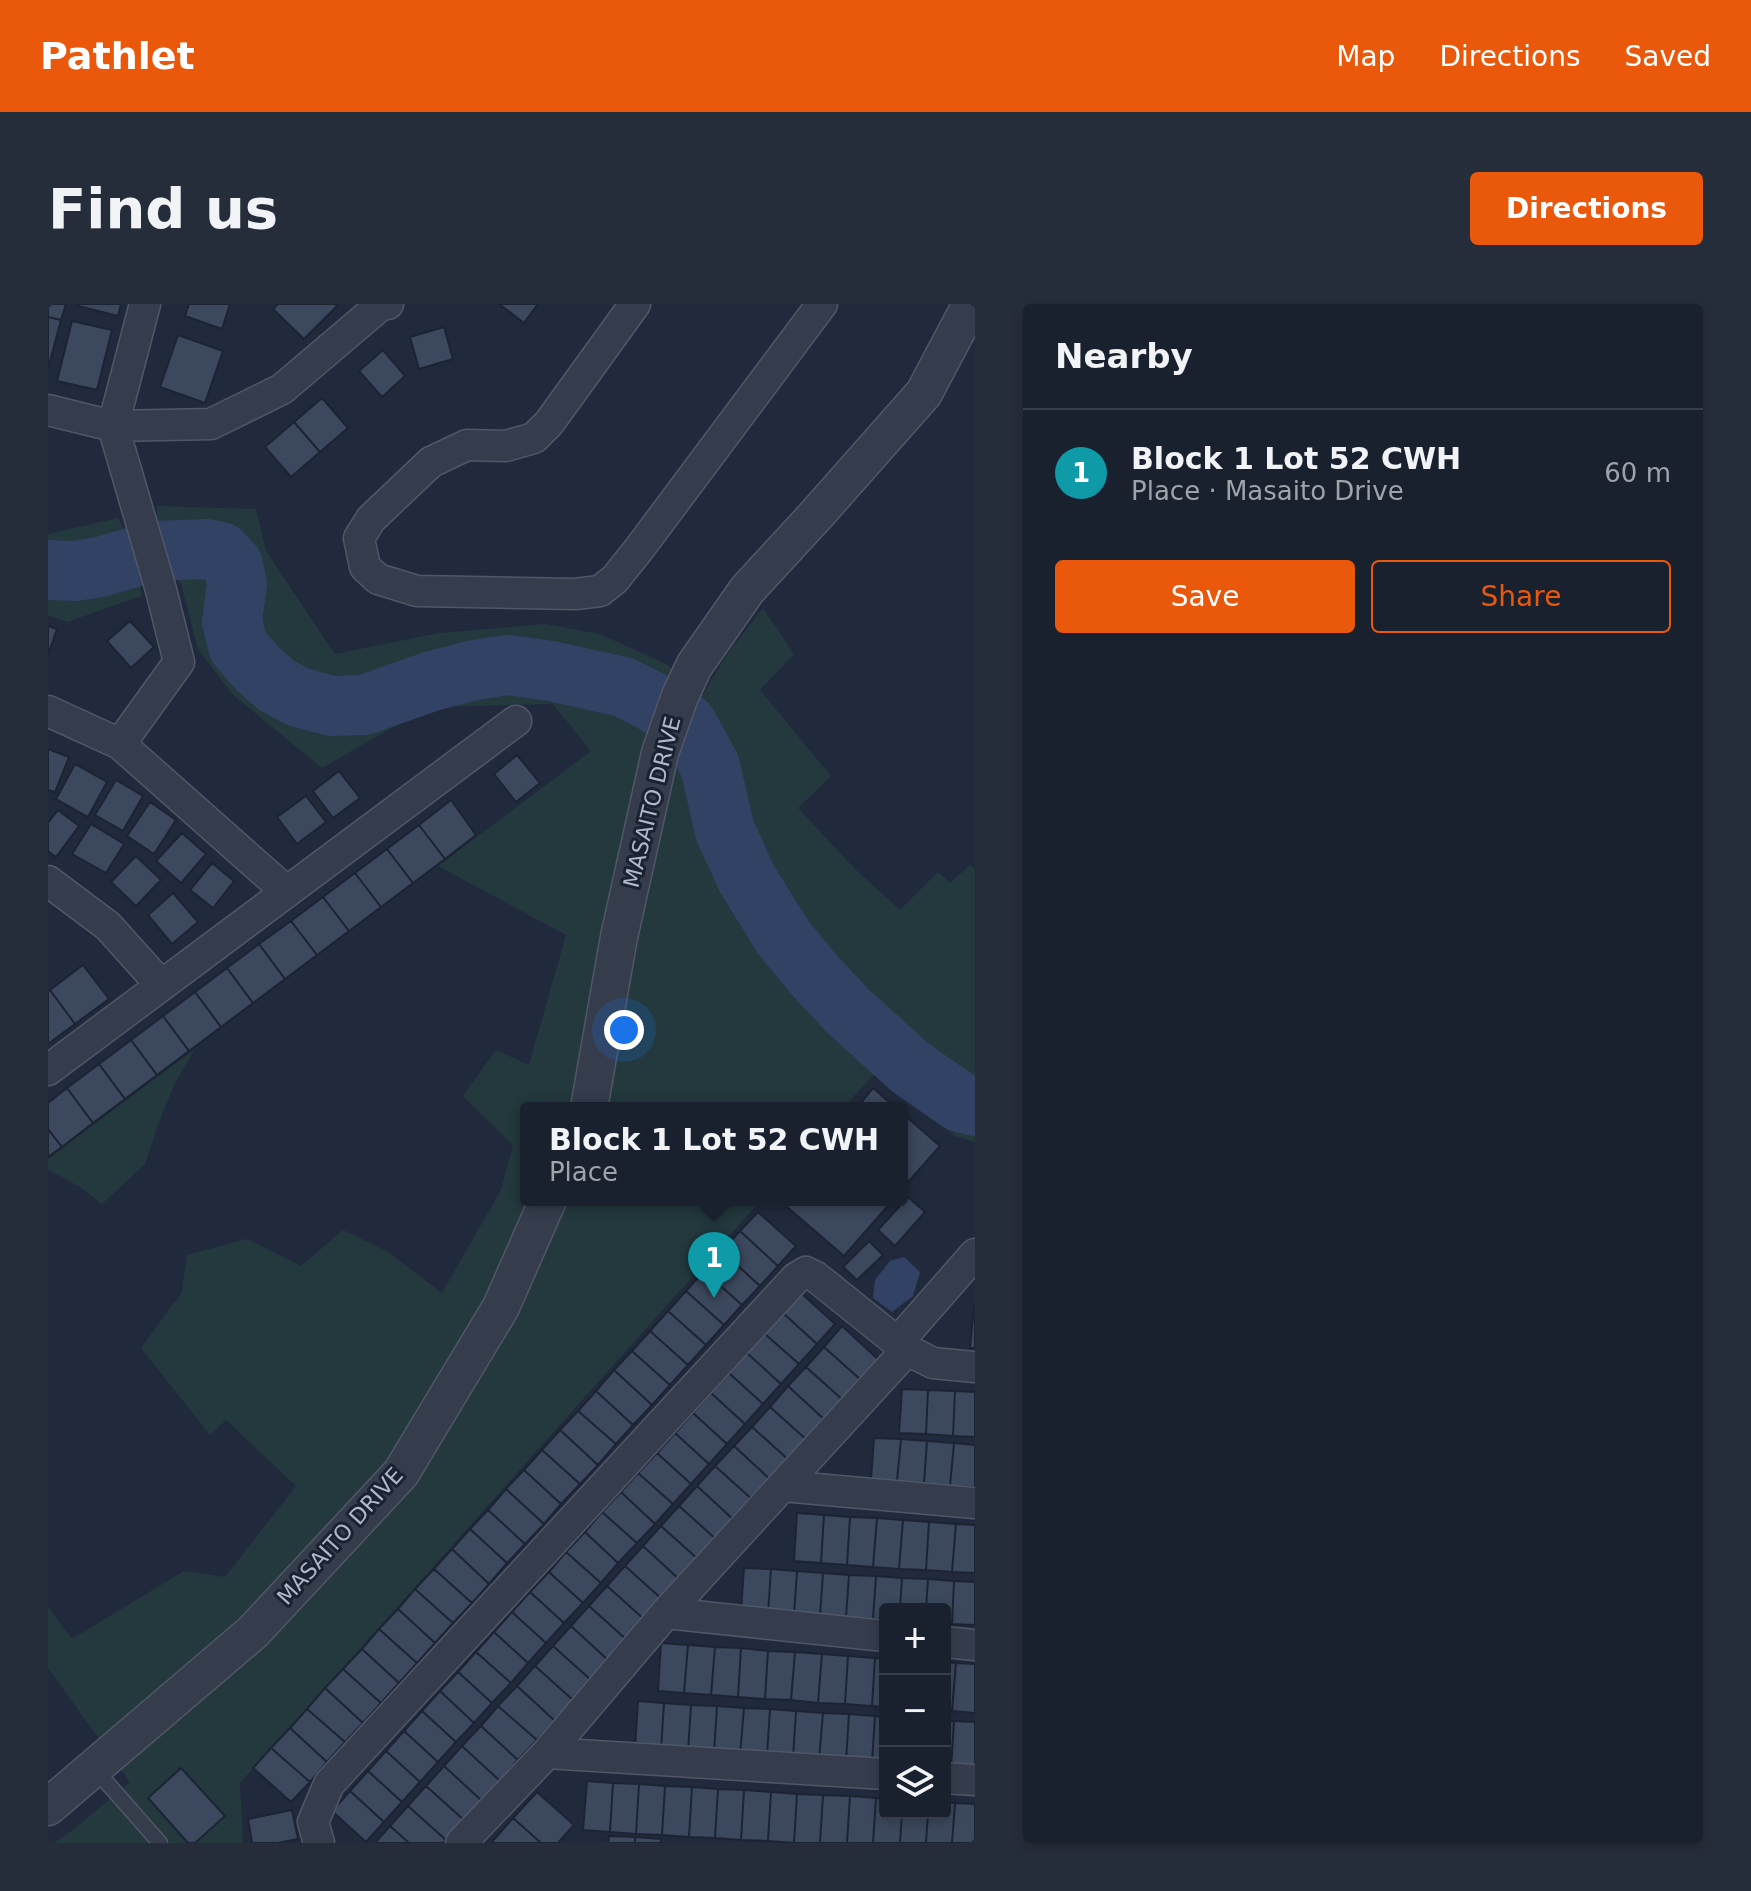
<!DOCTYPE html>
<meta charset="utf-8">
<style>
:root{--surface:#19202e;--page:#262d3a;--text:#f1f3f6;--muted:#9fa3aa;--line:#373e4a;--accent:#ea580c}
body{margin:0;font-family:"DejaVu Sans",sans-serif;background:var(--page);color:var(--text)}
.controls{position:absolute;right:24px;bottom:24px;display:grid;overflow:hidden;border-radius:8px;box-shadow:0 4px 12px #0003}
.controls button{width:72px;height:72px;display:grid;place-items:center;padding:0;border:0;border-bottom:2px solid var(--line);background:var(--surface);color:var(--text);font:40px sans-serif}
.you{position:absolute;left:576px;top:726px;width:28px;height:28px;margin:-20px;border:6px solid #fff;border-radius:50%;background:#1a73e8;box-shadow:0 0 0 12px #1a73e833}
.badge{display:grid;place-items:center;width:52px;height:52px;border-radius:50%;background:var(--accent);color:#fff;font-size:26px;font-weight:700}
.pin{position:absolute;translate:-50% -66px;filter:drop-shadow(0 2px 4px #0008)}
.pin::after{content:'';position:absolute;top:42px;width:28px;height:24px;background:inherit;clip-path:polygon(0 0,100% 0,50% 100%)}
.popup{position:absolute;left:472px;top:798px;width:388px;height:104px;box-sizing:border-box;display:grid;place-content:center;border-radius:8px;background:var(--surface);filter:drop-shadow(0 2px 6px #0005);font-size:26px;white-space:nowrap;color:var(--muted)}
.popup b{font-size:30px;color:var(--text)}
.popup::after{content:'';position:absolute;left:50%;top:100%;margin-left:-16px;border:16px solid transparent;border-top-color:var(--surface)}
.list{margin:0;padding:0;list-style:none}
h2{display:flex;justify-content:space-between;align-items:center;height:104px;margin:0;padding:0 32px;font-size:34px}
h2 small{font-size:26px;font-weight:400;color:var(--muted)}
.list li{display:grid;grid-template-columns:52px 1fr auto;gap:24px;align-items:center;box-sizing:border-box;height:128px;padding:0 32px;border-top:2px solid var(--line)}
.list b{display:block;font-size:30px;white-space:nowrap}
.list p{margin:0;font-size:26px;white-space:nowrap;color:var(--muted)}
.list em{font-size:26px;font-style:normal;color:var(--muted)}
.actions{display:flex;gap:16px;padding:24px 32px}
.actions a{flex:1;padding:18px 0;border:2px solid var(--accent);border-radius:8px;text-align:center;font-size:28px;color:var(--accent)}
.actions .main{background:var(--accent);color:#fff}
.icon{flex:none;width:44px;height:44px;fill:none;stroke:currentColor;stroke-width:2;stroke-linecap:round;stroke-linejoin:round}
.map{position:relative;flex:none;width:927px;height:1539px;overflow:hidden;border-radius:8px}
header{display:flex;align-items:center;gap:48px;box-sizing:border-box;height:112px;padding:0 40px;background:var(--accent);color:#fff}
header strong{font-size:38px}
nav{display:flex;gap:44px;margin-inline-start:auto;font-size:28px}
.intro{display:flex;align-items:center;justify-content:space-between;box-sizing:border-box;height:192px;padding:0 48px}
h1{margin:0;font-size:56px}
.button{padding:20px 36px;border-radius:8px;background:var(--accent);color:#fff;font-size:28px;font-weight:700}
main{display:flex;gap:48px;padding:0 48px}
aside{flex:1;background:var(--surface);border-radius:8px;box-shadow:0 4px 12px #0003}
.map>svg:first-child{display:block}
</style>
<header>
<strong>Pathlet</strong>
<nav><a>Map</a><a>Directions</a><a>Saved</a></nav>
</header>
<div class="intro"><h1>Find us</h1><a class="button">Directions</a></div>
<main>
<div class="map">
<svg width="927" height="1539" viewBox="0 0 927 1539">
<rect width="100%" height="100%" fill="#212a3d"/>
<path fill="#23393e" d="M109,202L208,205L218,247L287,350L391,329L497,320L552,330L618,360L655,390L680,349L715,304L746,350L712,386L783,472L750,504L807,565L852,606L890,568L902,579L922,561L927,565V838L907,832L828,768L795,804H478V896H713L192,1479L195,1539H6L26,1525L82,1478L0,1364V1303L24,1335L136,1267L177,1273L248,1182L178,1116L162,1131L93,1044L134,988L139,951L199,935L253,962L295,926L340,948L394,989L453,886L465,841L415,792L448,746L481,761L518,631L390,562L543,447L505,400L380,403L274,464L185,391L150,345L133,280L127,272L109,213Z
M70,214C80,229 95,274 93,292L19,318L0,311V230Z
M147,745L127,779L110,820L97,860L54,900L32,883L0,866V855Z"/>
<path fill="#314264" d="M856,953L872,968L865,992L844,1008L825,994L827,976L842,957Z"/>
<g fill="none" stroke-linecap="round" stroke-linejoin="round">
<path stroke="#314264" stroke-width="60" d="M0,266L26,267L52,263L106,247L159,245L173,248L185,261L189,280L184,317L190,342L210,365L228,381L250,393L284,402L316,401L384,377L426,366L460,361L503,367L575,383L603,397L639,420L662,462L677,527L699,575L735,633L768,673L801,708L863,764L912,798L927,802"/>
</g>
<path fill="#3c485d" stroke="#1c2434" stroke-width="2" d="M0,0H18L13,16L0,13Z
M31,0H73L70,12L30,2Z
M141,0H182L174,25L137,12Z
M230,0H287L289,2L256,35L225,5Z
M451,0H490L476,19Z
M0,13L13,16L0,65Z
M24,17L64,26L49,86L9,77Z
M396,23L405,55L371,65L362,33Z
M130,31L175,47L157,99L112,83Z
M335,46L357,72L334,93L311,67Z
M274,94L300,124L272,148L246,118Z
M246,118L272,148L243,173L217,143Z
M82,317L106,343L83,364L59,337Z
M0,322L9,325L0,351Z
M0,445L21,453L7,488L0,486Z
M469,451L492,479L468,498L446,470Z
M27,460L59,478L40,513L8,495Z
M291,467L312,494L285,514L265,487Z
M68,476L95,492L75,527L47,511Z
M258,492L278,518L249,540L229,513Z
M403,496L428,531L397,555L371,521Z
M102,498L128,516L106,550L79,532Z
M10,506L31,522L8,553L0,547V519Z
M43,520L76,540L58,569L24,550Z
M371,521L397,555L365,579L339,545Z
M134,529L158,550L133,579L108,557Z
M339,545L365,579L333,603L307,569Z
M88,552L113,576L88,602L63,578Z
M164,559L186,577L165,604L142,586Z
M307,569L333,603L301,627L275,593Z
M125,589L150,618L124,640L100,611Z
M275,593L301,627L269,651L243,617Z
M243,617L269,651L237,675L211,640Z
M211,640L237,675L205,699L179,664Z
M35,661L61,695L27,720L2,686Z
M179,664L205,699L173,723L147,688Z
M2,686L27,720L0,740V687Z
M147,688L173,723L141,747L115,712Z
M115,712L141,747L109,771L83,736Z
M83,736L109,771L77,795L51,760Z
M51,760L77,795L45,819L19,784Z
M19,784L45,819L14,843L0,825V799Z
M825,784L848,804H809Z
M854,809L892,842L854,885Z
M0,825L14,843L0,853Z
M860,893L877,908L847,942L830,926Z
M731,896H845L796,952Z
M710,908L748,942L730,962L692,927Z
M692,927L730,962L712,982L674,947Z
M821,937L835,951L809,976L795,963Z
M674,947L712,982L694,1001L656,967Z
M656,967L694,1001L676,1021L638,987Z
M638,987L676,1021L658,1041L620,1007Z
M753,989L787,1020L769,1040L735,1009Z
M926,1001H927V1044H922Z
M620,1007L658,1041L640,1061L602,1027Z
M735,1009L769,1040L751,1060L717,1030Z
M794,1022L832,1057L814,1077L776,1043Z
M602,1027L640,1061L622,1081L584,1047Z
M717,1030L751,1060L733,1080L699,1049Z
M776,1043L814,1077L796,1097L758,1063Z
M584,1047L622,1081L604,1101L566,1066Z
M699,1049L733,1080L715,1100L681,1069Z
M758,1063L796,1097L778,1117L740,1082Z
M566,1066L604,1101L585,1121L548,1087Z
M681,1069L715,1100L697,1120L663,1089Z
M740,1082L778,1117L760,1137L722,1103Z
M854,1085L880,1086L878,1130L851,1129Z
M880,1086L907,1087L905,1132L878,1130Z
M548,1087L585,1121L568,1140L530,1107Z
M907,1087L927,1088V1133L905,1132Z
M663,1089L697,1120L679,1140L645,1109Z
M722,1103L760,1137L742,1157L704,1123Z
M530,1107L568,1140L550,1161L512,1126Z
M645,1109L679,1140L661,1160L627,1129Z
M704,1123L742,1157L724,1177L686,1142Z
M512,1126L550,1161L532,1180L494,1146Z
M627,1129L661,1160L643,1180L609,1149Z
M826,1134L853,1135L849,1177L823,1175Z
M853,1135L879,1137L876,1179L849,1177Z
M879,1137L906,1139L902,1182L876,1179Z
M906,1139L927,1141V1183L902,1182Z
M686,1142L724,1177L706,1197L667,1162Z
M494,1146L532,1180L513,1200L476,1166Z
M609,1149L643,1180L625,1200L590,1169Z
M667,1162L706,1197L687,1217L649,1182Z
M476,1166L513,1200L496,1220L458,1185Z
M590,1169L625,1200L607,1220L573,1188Z
M649,1182L687,1217L669,1236L631,1202Z
M458,1185L496,1220L477,1240L440,1206Z
M573,1188L607,1220L589,1239L554,1208Z
M631,1202L669,1236L651,1256L613,1222Z
M440,1206L477,1240L459,1259L422,1225Z
M554,1208L589,1239L570,1259L537,1228Z
M749,1209L776,1211L773,1259L746,1257Z
M776,1211L802,1213L799,1261L773,1259Z
M802,1213L829,1214L825,1263L799,1261Z
M829,1214L855,1216L851,1265L825,1263Z
M855,1216L881,1218L878,1266L851,1265Z
M881,1218L908,1220L904,1268L878,1266Z
M908,1220L927,1221V1269L904,1268Z
M613,1222L651,1256L633,1277L595,1242Z
M422,1225L459,1259L441,1280L404,1245Z
M537,1228L570,1259L553,1279L518,1248Z
M595,1242L633,1277L615,1296L577,1262Z
M404,1245L441,1280L424,1299L386,1265Z
M518,1248L553,1279L535,1299L501,1268Z
M577,1262L615,1296L597,1316L559,1282Z
M696,1264L723,1265L720,1309L693,1307Z
M386,1265L424,1299L405,1319L367,1285Z
M723,1265L749,1267L746,1310L720,1309Z
M749,1267L775,1269L772,1312L746,1310Z
M501,1268L535,1299L516,1319L482,1288Z
M775,1269L801,1271L798,1313L772,1312Z
M801,1271L828,1272L825,1315L798,1313Z
M828,1272L854,1274L852,1305H837V1316L825,1315Z
M854,1274L880,1275L878,1305H852Z
M880,1275L906,1277L904,1320L897,1319V1305H878Z
M906,1277L927,1278V1321L904,1320Z
M559,1282L597,1316L579,1336L541,1302Z
M367,1285L405,1319L387,1339L350,1305Z
M482,1288L516,1319L498,1339L464,1308Z
M541,1302L579,1336L561,1357L523,1322Z
M350,1305L387,1339L369,1359L331,1325Z
M464,1308L498,1339L480,1359L446,1328Z
M523,1322L561,1357L543,1376L505,1342Z
M331,1325L369,1359L351,1379L314,1345Z
M446,1328L480,1359L463,1379L428,1348Z
M613,1339L640,1341L636,1389L610,1387Z
M640,1341L667,1343L663,1391L636,1389Z
M505,1342L543,1376L525,1396L487,1362Z
M667,1343L693,1344L690,1393L663,1391Z
M693,1344L720,1347L717,1395L690,1393Z
M314,1345L351,1379L333,1399L295,1365Z
M720,1347L747,1348L743,1396L717,1395Z
M428,1348L463,1379L444,1399L410,1368Z
M747,1348L774,1350L770,1399L743,1396Z
M774,1350L800,1352L797,1400L770,1399Z
M800,1352L827,1354L824,1402L797,1400Z
M827,1354L837,1355V1403L824,1402Z
M897,1358L908,1359L904,1407H897Z
M908,1359L927,1360V1409L904,1407Z
M487,1362L525,1396L507,1417L469,1382Z
M295,1365L333,1399L315,1419L277,1384Z
M410,1368L444,1399L426,1419L392,1387Z
M469,1382L507,1417L489,1436L450,1402Z
M277,1384L315,1419L297,1438L259,1405Z
M392,1387L426,1419L408,1438L374,1407Z
M590,1397L616,1399L613,1446L587,1444Z
M616,1399L643,1401L640,1448L613,1446Z
M643,1401L669,1402L666,1449L640,1448Z
M450,1402L489,1436L470,1456L433,1422Z
M669,1402L696,1404L692,1451L666,1449Z
M696,1404L722,1405L719,1452L692,1451Z
M259,1405L297,1438L279,1458L242,1424Z
M722,1405L748,1407L745,1454L719,1452Z
M374,1407L408,1438L390,1458L356,1427Z
M748,1407L775,1409L771,1456L745,1454Z
M775,1409L801,1410L798,1457L771,1456Z
M801,1410L827,1412L824,1459L798,1457Z
M827,1412L837,1413V1460L824,1459Z
M897,1417H906L903,1464H897Z
M906,1417L927,1418V1465L903,1464Z
M433,1422L470,1456L452,1477L414,1442Z
M242,1424L279,1458L262,1478L223,1444Z
M356,1427L390,1458L372,1478L338,1447Z
M414,1442L452,1477L434,1497L396,1462Z
M223,1444L262,1478L243,1498L205,1464Z
M338,1447L372,1478L354,1498L320,1467Z
M396,1462L434,1497L416,1516L378,1482Z
M133,1464L177,1512L147,1539H140L100,1494Z
M320,1467L354,1498L336,1518L302,1487Z
M539,1477L565,1479L562,1528L535,1526Z
M565,1479L591,1480L588,1530L562,1528Z
M591,1480L617,1482L614,1531L588,1530Z
M378,1482L416,1516L398,1536L360,1502Z
M617,1482L644,1483L641,1533L614,1531Z
M644,1483L670,1485L667,1534L641,1533Z
M670,1485L696,1486L693,1536L667,1534Z
M696,1486L723,1488L720,1537L693,1536Z
M302,1487L336,1518L318,1538L284,1507Z
M489,1488L526,1521L510,1539H493L465,1514Z
M723,1488L749,1490L746,1539L720,1537Z
M749,1490L775,1491L772,1539H746Z
M775,1491L802,1492L799,1539H772Z
M802,1492L828,1494L825,1539H799Z
M828,1494L837,1495V1509H854L852,1539H825Z
M897,1498L907,1499L904,1539H878L880,1509H897Z
M907,1499L927,1500V1539H904Z
M360,1502L398,1536L395,1539H361L342,1522Z
M244,1506L250,1535L230,1539H204L200,1515Z
M854,1509H880L878,1539H852Z
M465,1514L493,1539H443Z
M342,1522L361,1539H327Z
M561,1532L587,1533V1539H560Z
M587,1533L613,1535V1539H587Z"/>
<g fill="none" stroke-linecap="round" stroke-linejoin="round">
<g stroke="#505768" stroke-width="17">
<path id="service" d="M46,1464L112,1539"/>
</g>
<g stroke="#505768" stroke-width="33">
<path id="minor" d="M587,0L501,119L486,134L458,142L419,141L383,158L323,215L311,234L317,263L330,275L369,287L527,290L552,287L567,275L591,245L774,0
M0,106L65,122L163,120L234,85L333,1L340,0
M0,407L72,440L239,588
M72,440L131,358L113,286L65,122L97,0
M0,577L60,622L113,681
M0,766L468,417
M849,1039L927,950
M734,1182L927,1199
M618,1309L837,1332
M897,1338L927,1341
M499,1449L837,1470
M897,1474L927,1476
M271,1539L265,1518L281,1480L748,974L758,968L768,973L859,1046L885,1059L927,1063
M413,1539L499,1449L618,1309L859,1046"/>
</g>
<g stroke="#505768" stroke-width="39">
<path id="tertiary" d="M541,804L571,633L612,449L632,392L646,362L699,286L769,210L876,89L923,0
M0,1503L205,1328L353,1169L453,1003L500,896"/>
</g>
<use href="#service" stroke="#353d4d" stroke-width="14"/>
<use href="#minor" stroke="#353d4d" stroke-width="30"/>
<use href="#tertiary" stroke="#353d4d" stroke-width="36"/>
</g>
<g text-anchor="middle" dominant-baseline="central" stroke-width="6" stroke-linejoin="round" paint-order="stroke">
<g font-size="22" fill="#b0b7c9" stroke="#1a2232">
<text transform="translate(604 498) rotate(-76)">MASAITO DRIVE</text>
<text transform="translate(292 1232) rotate(-48)">MASAITO DRIVE</text>
</g>
</g>
</svg>
<div class="controls">
<button>+</button>
<button>−</button>
<button><svg class="icon" aria-label="layers" viewBox="0 0 24 24"><path d="M12 4l9 5-9 5-9-5zM3 14l9 5 9-5"/></svg></button>
</div>
<div class="you"></div>
<div class="pin badge" style="left:666px;top:994px;background:#0f9aa8">1</div>
<div class="popup"><b>Block 1 Lot 52 CWH</b>Place</div>
</div>
<aside>
<h2>Nearby<small></small></h2>
<ul class="list">
<li><span class="badge" style="background:#0f9aa8">1</span><div><b>Block 1 Lot 52 CWH</b><p>Place · Masaito Drive</p></div><em>60 m</em></li>
</ul>
<div class="actions"><a class="main">Save</a><a>Share</a></div>
</aside>
</main>
